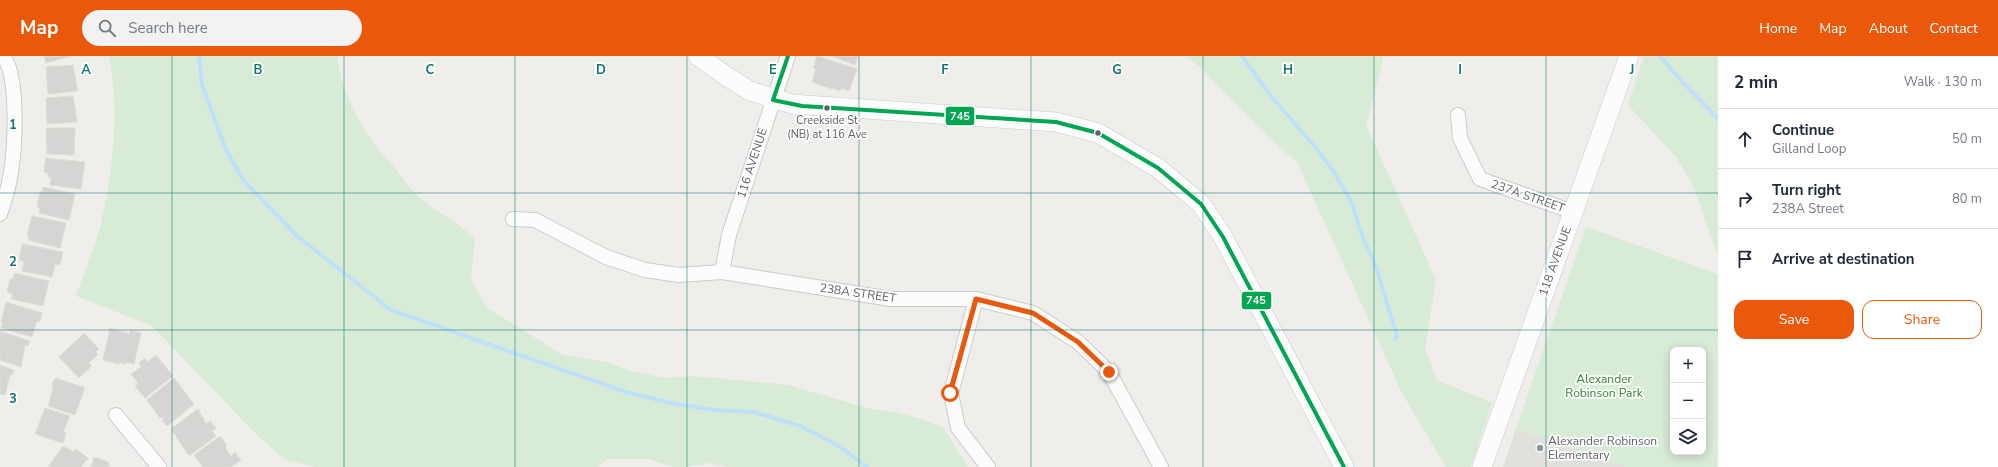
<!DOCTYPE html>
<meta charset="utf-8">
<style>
:root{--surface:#fff;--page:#f2f2f3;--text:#1f2937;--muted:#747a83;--line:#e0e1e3;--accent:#ea580c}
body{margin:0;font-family:"Nunito Sans",sans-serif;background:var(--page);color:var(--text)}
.controls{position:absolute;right:12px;bottom:12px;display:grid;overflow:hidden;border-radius:8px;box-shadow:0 2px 10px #0003}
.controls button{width:36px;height:36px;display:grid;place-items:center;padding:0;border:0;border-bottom:1px solid var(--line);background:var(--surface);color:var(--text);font:20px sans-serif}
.stop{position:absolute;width:12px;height:12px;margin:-9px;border:3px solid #ea580c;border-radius:50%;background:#fff}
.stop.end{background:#ea580c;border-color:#fff;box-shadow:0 1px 4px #0008}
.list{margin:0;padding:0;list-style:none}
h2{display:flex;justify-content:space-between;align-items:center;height:52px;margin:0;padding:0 16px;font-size:17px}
h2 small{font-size:13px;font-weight:400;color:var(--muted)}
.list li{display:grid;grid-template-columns:26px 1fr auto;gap:12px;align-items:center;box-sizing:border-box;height:60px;padding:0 16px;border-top:1px solid var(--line)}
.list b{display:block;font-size:15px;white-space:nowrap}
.list p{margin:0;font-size:13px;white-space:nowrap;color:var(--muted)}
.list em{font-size:13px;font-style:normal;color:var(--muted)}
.actions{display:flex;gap:8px;padding:12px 16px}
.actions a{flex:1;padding:9px 0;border:1px solid var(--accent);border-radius:12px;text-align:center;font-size:14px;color:var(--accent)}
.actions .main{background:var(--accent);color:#fff}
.icon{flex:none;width:22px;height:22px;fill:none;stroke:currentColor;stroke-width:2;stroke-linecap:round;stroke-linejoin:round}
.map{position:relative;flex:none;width:1718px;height:411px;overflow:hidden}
header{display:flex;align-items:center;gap:24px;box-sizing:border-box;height:56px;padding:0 20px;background:var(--accent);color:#fff}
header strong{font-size:19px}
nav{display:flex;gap:22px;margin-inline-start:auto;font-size:14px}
.search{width:280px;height:36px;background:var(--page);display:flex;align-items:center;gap:10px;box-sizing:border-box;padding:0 14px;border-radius:22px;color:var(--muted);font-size:15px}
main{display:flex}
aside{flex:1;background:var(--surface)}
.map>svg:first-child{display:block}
</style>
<header>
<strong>Map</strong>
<div class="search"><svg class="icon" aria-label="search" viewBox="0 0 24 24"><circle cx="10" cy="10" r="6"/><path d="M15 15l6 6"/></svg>Search here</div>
<nav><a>Home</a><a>Map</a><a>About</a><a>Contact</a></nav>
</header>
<main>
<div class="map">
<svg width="1718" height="411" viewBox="0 0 1718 411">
<rect width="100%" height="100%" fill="#efeeea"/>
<path fill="#e2e0da" d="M1516,373L1626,411H1503Z"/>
<path fill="#d8ebd6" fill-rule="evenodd" d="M109,0H337C341,32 355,60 373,86C378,94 385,100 391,107C401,121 411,135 425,146C444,161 458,165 475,184L471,223L486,251L563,299L607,306L629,315L665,322L694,320L788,329L871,353L894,356L918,362L943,371L968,411H728L709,407L687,411H673L649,403H608L597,411H316L285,404L257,379L152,270L76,240C84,216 95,192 101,167C113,118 120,50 109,0Z
M1186,0H1382V7L1366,69L1436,224L1425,293L1437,324L1492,347L1471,411H1446L1402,337L1298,108L1258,71L1200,11Z
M1644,0H1718V201L1693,129L1676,101L1628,49Z
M1586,171L1718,218V411H1626L1516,373ZM1673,294H1703V396H1673Z"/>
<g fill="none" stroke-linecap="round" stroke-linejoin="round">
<path stroke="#bfe0f9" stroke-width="4" d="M199,0L202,29L226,94L243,124L297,180L391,254L626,336L671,347L713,354L754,356L800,370L839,390L867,411
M1242,0L1270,39L1315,91L1334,116L1351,145L1362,179L1376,211L1397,280L1395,283
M1660,0L1676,19L1718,63"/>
</g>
<path fill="#d6d5d3" stroke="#deddd9" d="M44,0H71L46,7Z
M817,0L857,13L849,35L841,32L840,35L832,32V33L812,26L816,13L813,12Z
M831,0H858L855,9Z
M73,9L78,35L48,38L46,11Z
M73,40L77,66L47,68L46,42Z
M46,72H75L74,99L47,98Z
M46,102L85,106L81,133L50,129L51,121H48V117L44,116Z
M43,131L75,138L69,164L39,157L40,152L37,151L40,136L42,137Z
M32,160L66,167L60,192L28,184L29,180L27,179Z
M22,188L63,196L60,209L55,208L52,221L22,215L24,205L19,204Z
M14,217L49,225L43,250L11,243L13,238L7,236L10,223H13Z
M6,246L42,257L40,266L37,265L32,281L1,272L3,266H1Z
M110,272L129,278L130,274L141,277L134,308L126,306V308L119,306V308L103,304Z
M0,275L30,285L28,290L25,289L21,311L0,304Z
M84,277L99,293L96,296L98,298L89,307L92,310L79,322L59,301Z
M156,299L173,320L145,342L135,330L138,327L131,318L141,311L139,307L145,302L147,306Z
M0,309L14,314L12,319H10L5,339L0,338Z
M56,322L85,332L75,359L48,350L53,333L52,329L53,325Z
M174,322L194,348L167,370L162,364L164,363L162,361L160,362L147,344Z
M45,352L70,360L63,376L66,377L63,387L35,378Z
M198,353L206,368L210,365L216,372L212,375L216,380L189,400L171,373Z
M220,380L227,390L225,392L231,400L235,396L241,404L231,411H203L194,399Z
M63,390L74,396L76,393L88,402L81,411H48Z
M94,401L109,406L108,409L111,411H91Z"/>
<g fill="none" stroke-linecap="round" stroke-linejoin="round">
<g stroke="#cbcccc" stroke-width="16">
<path id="street" d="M1458,59L1460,82L1480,123L1573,156
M0,158C5,144 9,130 11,116C15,91 19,19 3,0
M513,163L535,164L606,201L645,214L679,219L722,216L891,243H976L1033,257L1078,286L1109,316L1161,411
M722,216L729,179L788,0
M976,243L951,337L958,372L988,411
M116,359L159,411"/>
</g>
<g stroke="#cacacb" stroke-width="20">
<path id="secondary" d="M698,0L726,20L750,35L792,48L1056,66L1098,77L1158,112L1201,148L1223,181L1344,411
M1482,411L1629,0"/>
</g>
<use href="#street" stroke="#fdfcfc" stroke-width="14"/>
<use href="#secondary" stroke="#fdfcfc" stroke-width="19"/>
<g stroke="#fff" stroke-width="7">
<path id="bus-1" d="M773,44L802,50L1056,66L1098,77L1158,112L1201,148L1223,181L1344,411
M773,44L788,0"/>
</g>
<use href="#bus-1" stroke="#00a651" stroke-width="4"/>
</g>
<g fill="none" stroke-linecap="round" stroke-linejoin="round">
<path stroke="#ea580c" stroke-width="5" d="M950,337L976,243L1033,257L1078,286L1109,316"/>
</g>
<path fill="none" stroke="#0f766e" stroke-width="1" stroke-opacity="0.55" d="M172,0V411M344,0V411M515,0V411M687,0V411M859,0V411M1031,0V411M1203,0V411M1374,0V411M1546,0V411M0,137H1718M0,274H1718"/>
<g fill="#5f6368" stroke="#fff" stroke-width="1.5">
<circle cx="827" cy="52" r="3.5"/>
<circle cx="1098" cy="77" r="3.5"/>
</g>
<circle fill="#919496" stroke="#fff" stroke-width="1.5" cx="1540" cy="392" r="4"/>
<g text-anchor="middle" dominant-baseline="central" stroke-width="3.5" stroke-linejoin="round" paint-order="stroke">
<g font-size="11" fill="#5f6368" stroke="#fff">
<text x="827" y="64">Creekside St<tspan x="827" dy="14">(NB) at 116 Ave</tspan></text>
</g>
<g font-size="12" fill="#5f6368" stroke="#fff">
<text transform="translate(752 107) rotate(-72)">116 AVENUE</text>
<text transform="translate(1528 140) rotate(19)">237A STREET</text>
<text transform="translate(1555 205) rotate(-70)">118 AVENUE</text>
<text transform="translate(858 237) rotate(8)">238A STREET</text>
</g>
<g font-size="12" fill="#348238" stroke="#fff">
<text x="1604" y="323">Alexander<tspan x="1604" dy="14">Robinson Park</tspan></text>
</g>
<g font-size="12" fill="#5f6368" stroke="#fff" text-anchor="start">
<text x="1548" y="385">Alexander Robinson<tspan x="1548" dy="14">Elementary</tspan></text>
</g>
</g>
<g font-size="13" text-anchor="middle" font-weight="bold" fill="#0f766e" stroke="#fff" stroke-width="3.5" stroke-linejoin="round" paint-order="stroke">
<text x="86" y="18">A</text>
<text x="258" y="18">B</text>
<text x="430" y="18">C</text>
<text x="601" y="18">D</text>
<text x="773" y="18">E</text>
<text x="945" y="18">F</text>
<text x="1117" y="18">G</text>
<text x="1288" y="18">H</text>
<text x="1460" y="18">I</text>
<text x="1632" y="18">J</text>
<text x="13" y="73">1</text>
<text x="13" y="210">2</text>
<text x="13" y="347">3</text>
</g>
<g stroke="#fff" stroke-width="1.5">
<rect x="945" y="50" width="30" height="20" rx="4" fill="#00a651"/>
<rect x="1241" y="235" width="31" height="19" rx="4" fill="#00a651"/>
</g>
<g font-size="11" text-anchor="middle" font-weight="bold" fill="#fff">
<text x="960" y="64">745</text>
<text x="1256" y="248">745</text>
</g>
</svg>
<div class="controls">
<button>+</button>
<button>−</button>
<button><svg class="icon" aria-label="layers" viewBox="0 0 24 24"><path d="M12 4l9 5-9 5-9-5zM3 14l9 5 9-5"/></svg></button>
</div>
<div class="stop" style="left:950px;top:337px"></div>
<div class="stop end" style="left:1109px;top:316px"></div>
</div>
<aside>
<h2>2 min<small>Walk · 130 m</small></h2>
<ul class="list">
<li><svg class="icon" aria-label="ahead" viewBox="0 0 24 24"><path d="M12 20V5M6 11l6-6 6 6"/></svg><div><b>Continue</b><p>Gilland Loop</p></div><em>50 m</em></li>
<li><svg class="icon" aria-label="right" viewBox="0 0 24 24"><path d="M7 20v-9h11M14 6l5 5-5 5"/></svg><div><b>Turn right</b><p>238A Street</p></div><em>80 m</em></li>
<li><svg class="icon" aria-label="arrive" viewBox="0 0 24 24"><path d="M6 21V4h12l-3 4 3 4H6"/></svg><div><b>Arrive at destination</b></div></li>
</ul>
<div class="actions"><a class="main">Save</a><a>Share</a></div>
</aside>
</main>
